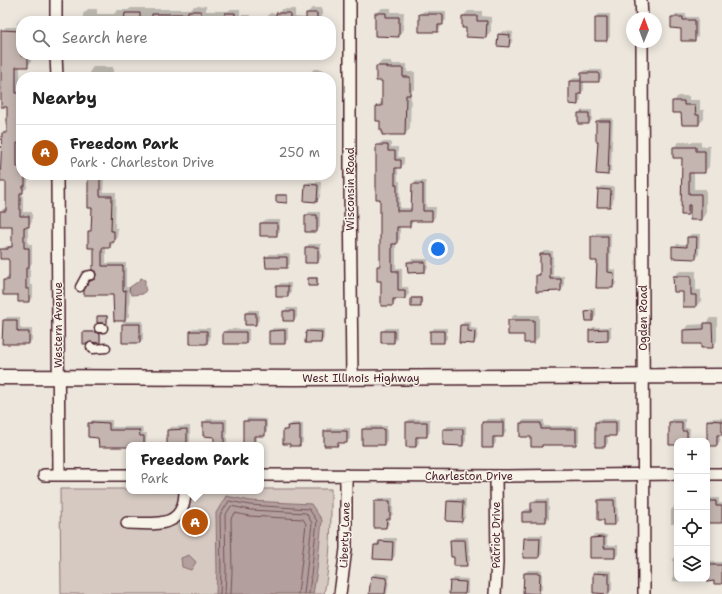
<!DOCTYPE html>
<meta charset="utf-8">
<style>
:root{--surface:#fff;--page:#f2f2f2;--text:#222;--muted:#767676;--line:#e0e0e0;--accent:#b45309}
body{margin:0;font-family:"Shantell Sans",sans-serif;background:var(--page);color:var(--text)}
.controls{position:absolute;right:12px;bottom:12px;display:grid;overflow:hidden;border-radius:8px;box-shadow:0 2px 10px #0003}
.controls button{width:36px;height:36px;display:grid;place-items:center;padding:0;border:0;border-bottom:1px solid var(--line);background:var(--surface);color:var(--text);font:20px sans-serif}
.compass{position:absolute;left:626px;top:12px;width:36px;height:36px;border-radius:50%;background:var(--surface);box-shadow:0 2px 10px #0003;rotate:1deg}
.you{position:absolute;left:438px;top:249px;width:14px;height:14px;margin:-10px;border:3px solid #fff;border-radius:50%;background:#1a73e8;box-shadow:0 0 0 6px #1a73e833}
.badge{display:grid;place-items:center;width:26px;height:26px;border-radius:50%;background:var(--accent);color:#fff;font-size:13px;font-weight:700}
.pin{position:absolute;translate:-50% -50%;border:2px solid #fff;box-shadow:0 1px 4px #0006}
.popup{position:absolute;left:126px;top:442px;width:138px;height:52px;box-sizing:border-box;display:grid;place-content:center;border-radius:8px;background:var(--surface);filter:drop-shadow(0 1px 3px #0005);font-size:13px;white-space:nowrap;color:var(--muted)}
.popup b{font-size:15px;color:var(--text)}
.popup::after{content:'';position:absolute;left:50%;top:100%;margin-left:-8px;border:8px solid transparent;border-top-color:var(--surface)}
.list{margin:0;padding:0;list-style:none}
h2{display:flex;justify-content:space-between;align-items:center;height:52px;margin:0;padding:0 16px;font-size:17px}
h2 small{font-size:13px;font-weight:400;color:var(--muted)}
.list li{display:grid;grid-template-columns:26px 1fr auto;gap:12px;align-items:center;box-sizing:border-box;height:56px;padding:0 16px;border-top:1px solid var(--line)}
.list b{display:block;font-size:15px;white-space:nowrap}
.list p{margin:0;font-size:13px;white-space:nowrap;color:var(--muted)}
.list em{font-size:13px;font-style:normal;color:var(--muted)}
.icon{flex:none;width:22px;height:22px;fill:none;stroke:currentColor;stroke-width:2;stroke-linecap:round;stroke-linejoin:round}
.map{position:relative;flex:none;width:722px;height:594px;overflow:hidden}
.search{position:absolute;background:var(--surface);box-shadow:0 2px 10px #0003;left:16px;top:16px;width:320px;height:44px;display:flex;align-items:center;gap:10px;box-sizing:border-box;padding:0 14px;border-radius:16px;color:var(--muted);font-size:15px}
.panel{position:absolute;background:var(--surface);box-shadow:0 2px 10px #0003;left:16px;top:72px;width:320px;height:108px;border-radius:16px}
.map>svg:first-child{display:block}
</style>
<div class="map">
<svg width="722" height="594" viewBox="0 0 722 594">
<rect width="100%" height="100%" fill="#ece6dd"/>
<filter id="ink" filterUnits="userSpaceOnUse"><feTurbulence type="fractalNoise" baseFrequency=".025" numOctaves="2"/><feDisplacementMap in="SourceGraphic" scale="8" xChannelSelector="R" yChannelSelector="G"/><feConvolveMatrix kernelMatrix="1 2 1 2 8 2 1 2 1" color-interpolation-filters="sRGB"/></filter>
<g filter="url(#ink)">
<path fill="#d5c9c2" stroke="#907476" d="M60,489H129V491H261V489H331C331,526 331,558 324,594H61Z"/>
<path fill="#b39f9d" stroke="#896c6f" d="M141,278L145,280V288L146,290L143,294L132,295L129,290L130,287L136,283Z
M226,496L251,501L311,504L322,520L317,570L313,594H216L217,571L216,513Z
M189,555L196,562L191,570L182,567L181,558Z"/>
<path fill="#0003" d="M194,6H206V11H228L231,9H240V15H250V20H265L270,13L277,14L282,9H295V17L307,18V13L312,8H322V21H83V14L88,9H97V14H114L118,10H128L131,8H145V9H192Z
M382,8H391V12H404L403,30L398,36L376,14Z
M424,11H446V20L441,24V27L438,31L420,14Z
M468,11H482V16L491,17V31L486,37L467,27L463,16Z
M599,14H610V37L607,40L596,18Z
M676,14H686V17H698V37L694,40L672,17Z
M21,19H31V21H21V55H31V62L27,66H20V89H21V175H29L27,188L23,191V212H32V222L28,226V244H32V263L30,266V285H33V297L29,301L4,280L8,276H10V261L2,250L6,246H11L13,244V226L0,212L4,208H7V181H0V168L2,166L3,133L8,129V106L2,31L6,27H17V23Z
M503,31L513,32L512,42L509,46L499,34Z
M382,61H392V64H407V72H415V88L411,92L410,129L405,134L381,120L377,106L383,100V80L377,66Z
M93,67H113V77H90V71Z
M314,69H323L324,77H309V74Z
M585,70H602V78L598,81H584V90L581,93V100L577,104L570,81L574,78H582V73Z
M678,96H689V100H700V110H704V119L699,124H683L682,112L673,102Z
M582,110H592V120L589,123H579V113Z
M601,118H613L611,171L607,174L597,121Z
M381,142H391V147H398V157H404V163L401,167H398V181H400V208H412L413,185L416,181H426V207H436L435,217L432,220H413V222L410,226H400V239L396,243V268H402V287H408L409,294L405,298H396V301L393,305L378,267L381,263V198L377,146Z
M679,142H701V146H710L709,167L704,172H694V189H706V214L701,219L691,211L688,214L683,157L674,147Z
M89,175H114L112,178L104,177L103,192H116L115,228H118L117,237L114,241V243L110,247H106V263H126V287H130L129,316L125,320H115L114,294L90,282L98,274L93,267L95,264V247L89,232L92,229L93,207Z
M309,182H321L320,197L317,201L306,185Z
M602,186L614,187L613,203L610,206L598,190Z
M279,194H288V200L286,202L277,195Z
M309,212H320V227L317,231L306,216Z
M265,220H280V231L276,235L261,223Z
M596,233H611L610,269L616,270V284L613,287L598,260L592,237Z
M691,234H700L699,255L696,258L673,247L677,244H688V237Z
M309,244H321V258L318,262L306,247Z
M544,251H553V276H564V287L561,290L537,275L541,272V254Z
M270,254H290V264L287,267L266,257Z
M412,259H428V268L425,271L408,262Z
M680,271H696V290H701V301L696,306L684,291L674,276Z
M310,277H318V283L317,285L309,279Z
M281,283H291V293L287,296L277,286Z
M413,297H422V305L420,306L412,298Z
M287,308H297V317L294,320L284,311Z
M596,308V316L593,320L586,312L590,309Z
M249,310H259V320L256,324L246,313Z
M99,315H108V322L107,323L98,316Z
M514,315H539V337L534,342H525V334L509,320Z
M7,317H20V328H21L22,329H32V340L29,343L4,320Z
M710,318H717V341L712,347L702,342L684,330L689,325L705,324Z
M126,321H143V339L140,342L123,325Z
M464,322H471V328L478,329L477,339L474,343L461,325Z
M593,327H611V337L608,340L590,330Z
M194,328H210V339L207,343L191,331Z
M273,328H288V339L285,343L270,331Z
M386,328H397V339L394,342L382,332Z
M434,328H447V339L443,342L431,332Z
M228,329H249V340L245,343L224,332Z
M310,329H324V339L321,342L307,332Z
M85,331H97L101,332V341L99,342L84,332Z
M248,418L267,419V432L264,435H257V442L254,445H244V422Z
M711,418H722V434H720V441L717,445L708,421Z
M207,419H227V442L224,445H215V436L204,423Z
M410,419H430V432L427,436H419V443L416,446L407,422Z
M487,419H506V432L503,436H496V443L492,447L483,423Z
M599,419H619V432L615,435H608V443L605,446L596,422Z
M673,419H685V428H690L689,441H677V444L670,422Z
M92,420H112V427H142L143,433H147L146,442L144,445L129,446L99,437L89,424Z
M524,420H544V426H579V441L576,444L532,436L521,423Z
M292,423H303V442L300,445L284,430Z
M190,426V441L187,445L168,430L171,427Z
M366,426H387V441L384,444L363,430Z
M448,426H466V441L463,445L444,430Z
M328,428H350V439L346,442H340L337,445L325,432Z
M617,497L618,521L614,524L599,501L602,498Z
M378,498H393V514L389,518V524L386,527L375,502Z
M451,498L466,499L465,518L462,521L448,502Z
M711,498H719V503H722V522H707V501Z
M536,499H549V518L546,521L523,512L527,509H532V502Z
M674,507H677V524H671V510Z
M528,535H543L542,554L539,557H524L525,538Z
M594,535H607V545H618V554L615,557L591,538Z
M455,537H468L470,561L466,565L455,556L451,540Z
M384,538H396L395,556L392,559L375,545L378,542H380Z
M677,556V579H685L682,582L673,581V559Z
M707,562H722V583L715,580L704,581V579H707Z
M528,570H542V589L538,593L525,573Z
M598,570L612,571V590L608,593L594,573Z
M375,573L390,575L387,594H370L372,577Z
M454,578L468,579V594H450L451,582Z"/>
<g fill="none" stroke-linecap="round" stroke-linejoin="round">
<path stroke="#745259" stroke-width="1" d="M220,594L221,571L220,515L229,501L250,505L309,509L317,521L309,594
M225,594L226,571L225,516L231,506L250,510L306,513L312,523L304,594
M231,594L232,571L231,518L235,513L249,516L303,519L306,524L298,594"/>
</g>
<path fill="#c4b5b0" stroke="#4a1f2b" d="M188,11H201V21H152V14H188Z
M125,13H140V21H124Z
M225,13H235V21H225Z
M276,13H290V21H276Z
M306,13H317V21H306Z
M375,13H386V17H399V37L375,36Z
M419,14H443V25H438V32H419Z
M462,16H477V21H487L486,38L466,37V28H462Z
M595,17H607V41H595Z
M671,17H683V20H695V41H681V29L671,28Z
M1,30L21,31V56H28V67H16V93H21V143H17V167H21V175H25V186H23V193H20V216H29V227H24V248H29V268H26V289H29V302H18V295H3V280H9V261L8,259H0V249H8V247H12V226H0V211H6V182H0L2,133H7V107H1Z
M498,34L510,35L509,47L497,46Z
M376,66H387V68H403V77H410V95H406L405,135H382V130H380V121H376V106H382V81H376Z
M581,73H599V82H581V94H578V105L569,104V81H581Z
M672,101H684V105H695L696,115H699V125H682L681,113H672Z
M578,113H589V124H578Z
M596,121H610L608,175L596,174L598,141H596Z
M376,145H388V151H395V160H401V168H395V185H397V211H411L412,184H423V211H432V221H410V227H397V244H392V271H398V290H405V299H393V306H381V281H377V266H380V199H376Z
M673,147H696V151H705V173H689V194H701V220H690V205H688V215H681L682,158H673Z
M88,175H100V196H112L111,231H114V242H110V248H102V266H123V291L126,290L125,321H114L113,295H84V290L90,281L95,279L96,274L95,271L92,270V266H94V248H88V231H91L92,208H88Z
M305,184L318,185L317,202L304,201Z
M598,189L611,190L610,207H597Z
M276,195H287V203L276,202Z
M305,215H317V232H305Z
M260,223H277V236H260Z
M591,236H608V272L614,273L613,288H596L597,261H591Z
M687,237H697L696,259L672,258V246L687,247Z
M305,247H318V263H305Z
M540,254H550V279H561V291L536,292V275H540Z
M265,257H287V268H266Z
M407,262H425V272L408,273Z
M673,276H691V295H696V307H683V292H674Z
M308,278H317V286H308Z
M276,286H288V297H276Z
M411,298H421V307H411Z
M283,311H294V321H283Z
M593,311V321H586L585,312Z
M245,313H256V325H245Z
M97,316H107V324L103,323H97Z
M3,320H17V331L18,330L19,332H29V344H2Z
M508,320H534V343H524V335H508Z
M704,323H712L713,348H701V344H683V330L704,329Z
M122,324H140V343H122Z
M460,325H468V331L475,332L474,344L459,343Z
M608,329V341L589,342V330Z
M285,330V344H269V331Z
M190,331H207V344H190Z
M306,331L322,332L321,343H305Z
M381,331H394V343H381Z
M430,331H444V343H430Z
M83,332H95L100,334V343L90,342L87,344H83Z
M223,332H246V344H223Z
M707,420L722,421V435H717V446H707Z
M243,421H265V436H254V445H243Z
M92,422L109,423V430H139L140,436H144V445H129V447H99L98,438L88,437V423H92Z
M203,422H224V445H214V437L203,436Z
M406,422H427V437H416V447H406Z
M482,422H503V437H493V448H482Z
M595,422H616V436H605V447H595Z
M669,422H682V431H687V441H677V445H669Z
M520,423H541V429H576V445H542V447H531V437H520Z
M300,425V446H290V444H283V430H288L287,426Z
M187,429V445H167V430Z
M362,429H384V445H362Z
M443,429H463V446L443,445Z
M324,431H347V443H338V446H324Z
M598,500H614L615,525H604V520H598Z
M374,501H390V519H387L386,528H374Z
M447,501L463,502L462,522L446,521Z
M707,501H716V506H722V523H707Z
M531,502H546V522H522V512H531Z
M604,537V548H615V558H590V538Z
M524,538H540L539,558H523Z
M450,540H465L467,566H454V557H451Z
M379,541L393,542L392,560L373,559L374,545H379Z
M707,565H722V584H714V581L707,582Z
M524,573H540L539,594L523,593Z
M593,573L609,574V594L593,593Z
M371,576L387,578L385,594H369Z
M450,581L466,582L465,594H449Z"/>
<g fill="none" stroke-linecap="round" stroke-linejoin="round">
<g stroke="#4a1f2b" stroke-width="11">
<path id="pedestrian" d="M80,287L86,276L91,275
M99,328H103
M91,347L93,349L106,348"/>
</g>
<g stroke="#4a1f2b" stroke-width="14">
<path id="minor" d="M56,0V21
M350,0V184L352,378
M641,0L642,18
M642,42L644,594
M56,55L57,77
M57,175L59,474
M707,474H722
M44,475H129
M261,475L507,476L677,474
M127,523C155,524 185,529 185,491
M340,594L346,549V475
M495,594L497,563L496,476"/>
</g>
<g stroke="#4a1f2b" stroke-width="17">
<path id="tertiary" d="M0,377L294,378L722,376"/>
</g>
<use href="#pedestrian" stroke="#f7f3e8" stroke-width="8"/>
<use href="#minor" stroke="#f7f3e8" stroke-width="11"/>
<use href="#tertiary" stroke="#f7f3e8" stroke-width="14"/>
</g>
</g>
<g text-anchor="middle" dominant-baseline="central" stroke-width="3" stroke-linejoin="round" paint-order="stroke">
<g font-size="11" fill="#4a1f2b" stroke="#f7f3e8">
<text transform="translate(350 189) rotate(-90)">Wisconsin Road</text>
<text transform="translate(643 318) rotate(-90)">Ogden Road</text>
<text transform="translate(58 325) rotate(-90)">Western Avenue</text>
<text x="361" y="378">West Illinois Highway</text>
<text x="469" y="476">Charleston Drive</text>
<text transform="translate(345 535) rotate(-88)">Liberty Lane</text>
<text transform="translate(496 535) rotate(-90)">Patriot Drive</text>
</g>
</g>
</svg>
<div class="controls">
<button>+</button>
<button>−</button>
<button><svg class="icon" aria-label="locate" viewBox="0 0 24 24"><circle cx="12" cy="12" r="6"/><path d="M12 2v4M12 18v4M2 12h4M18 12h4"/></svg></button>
<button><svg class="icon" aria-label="layers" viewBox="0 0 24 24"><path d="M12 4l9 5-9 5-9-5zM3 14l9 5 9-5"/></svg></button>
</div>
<svg class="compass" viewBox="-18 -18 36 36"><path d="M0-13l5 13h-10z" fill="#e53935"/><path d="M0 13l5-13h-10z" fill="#767676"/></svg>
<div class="you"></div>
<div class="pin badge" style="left:195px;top:522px">A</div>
<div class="popup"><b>Freedom Park</b>Park</div>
<div class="search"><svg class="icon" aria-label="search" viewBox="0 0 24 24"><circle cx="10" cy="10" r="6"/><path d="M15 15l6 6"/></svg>Search here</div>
<section class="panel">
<h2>Nearby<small></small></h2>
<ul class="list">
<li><span class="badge">A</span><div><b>Freedom Park</b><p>Park · Charleston Drive</p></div><em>250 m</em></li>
</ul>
</section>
</div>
